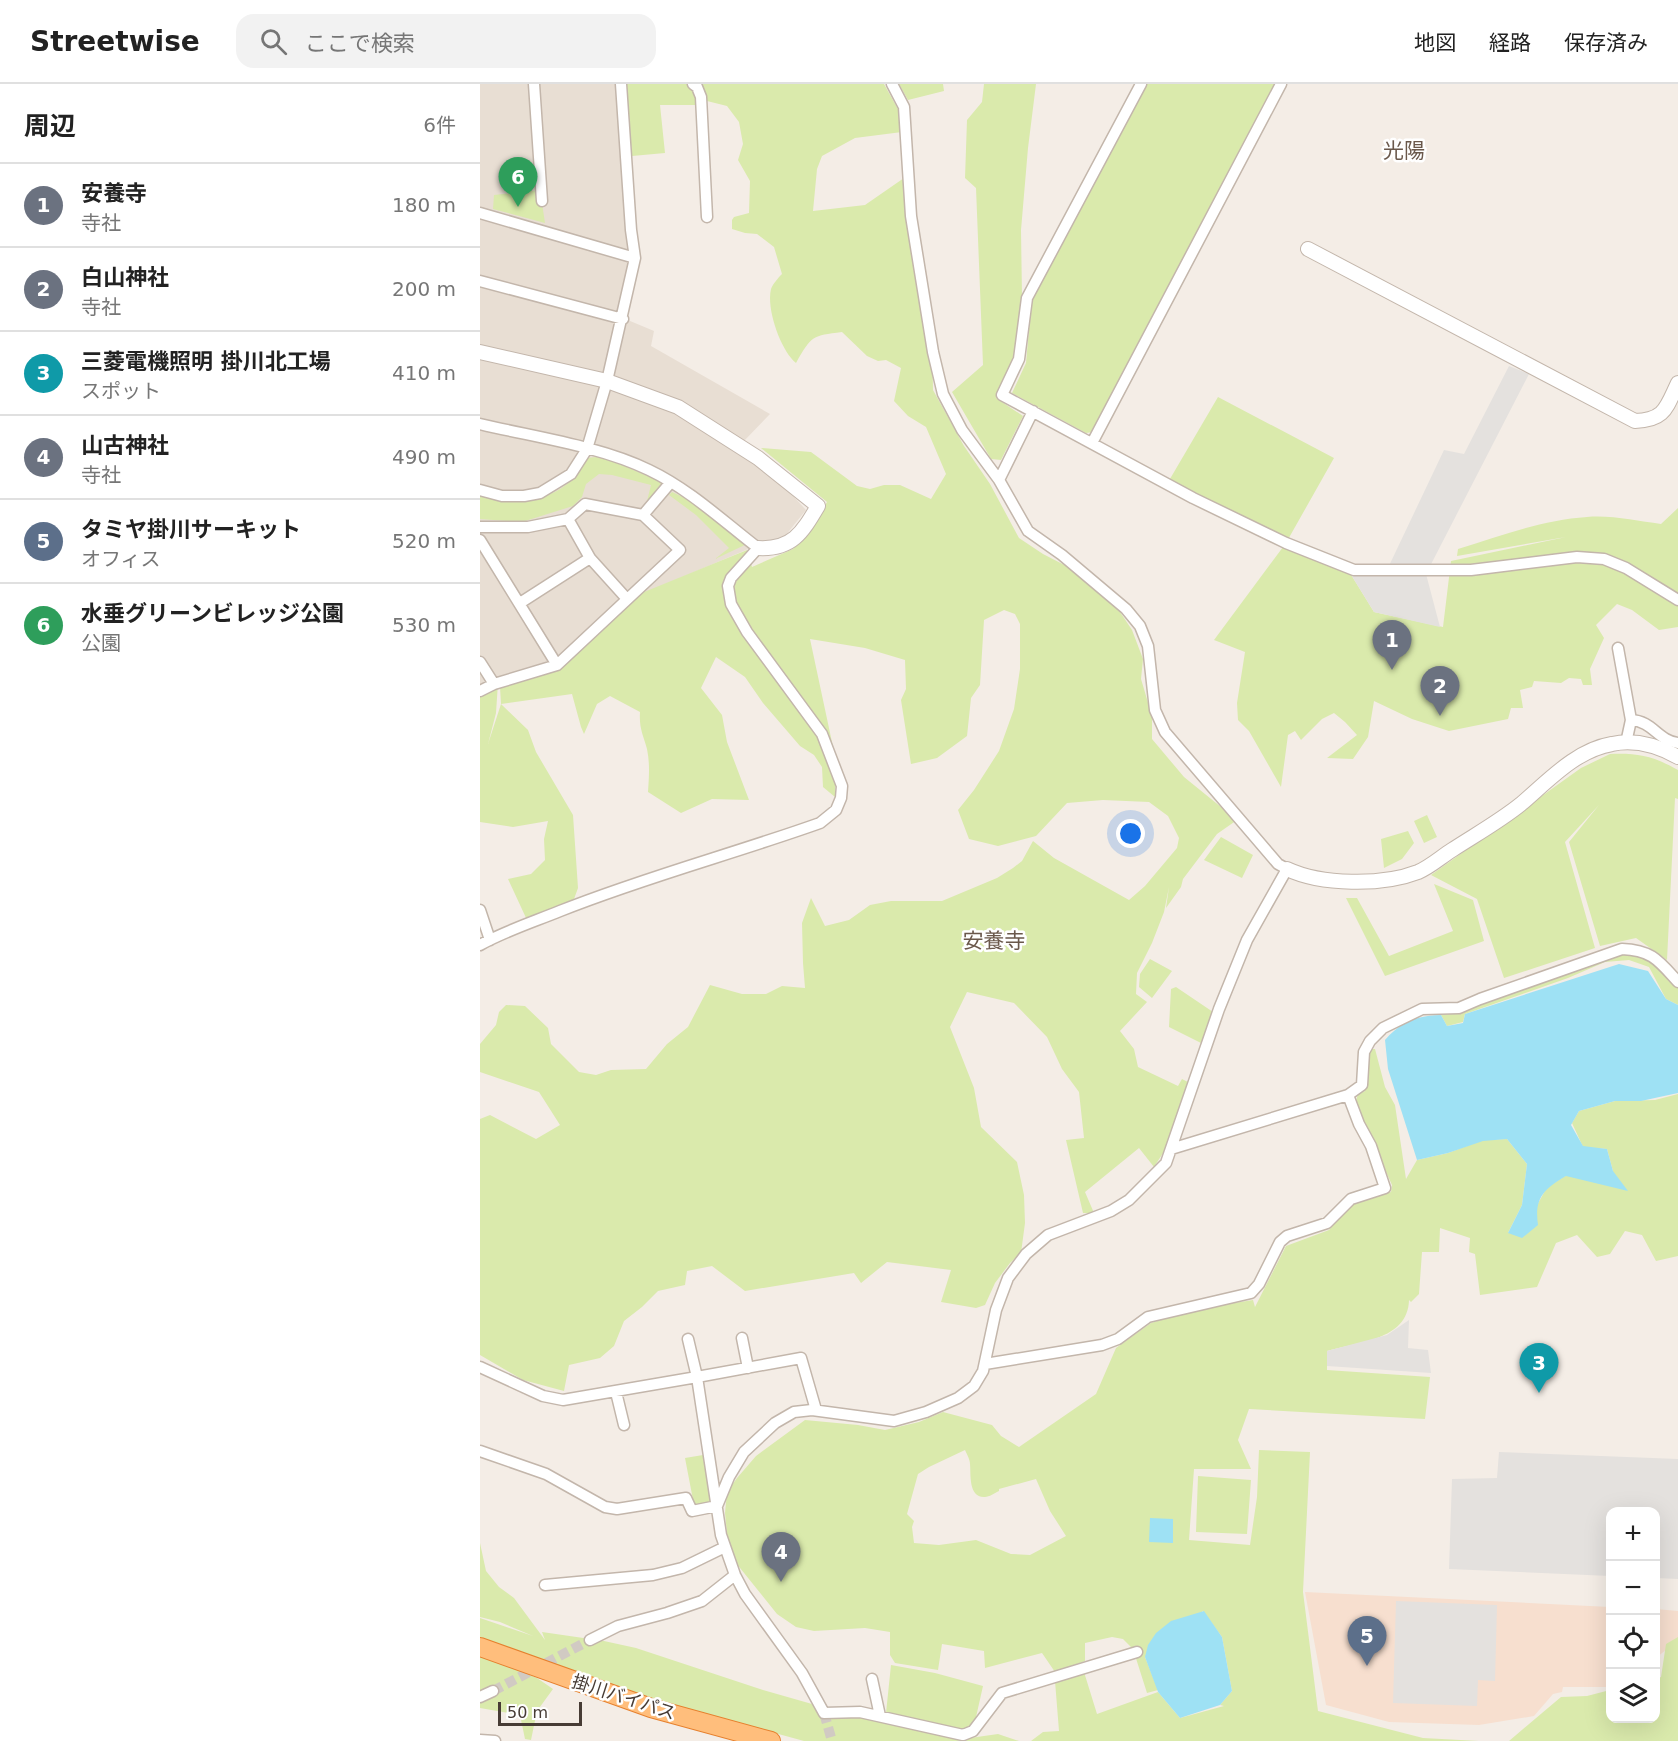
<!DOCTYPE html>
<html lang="ja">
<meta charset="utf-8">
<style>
:root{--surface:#fff;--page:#f2f2f2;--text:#222;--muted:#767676;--line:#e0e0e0;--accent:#0b8043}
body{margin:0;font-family:"DejaVu Sans","Noto Sans JP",sans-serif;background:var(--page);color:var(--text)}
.controls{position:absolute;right:18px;bottom:18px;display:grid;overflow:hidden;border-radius:12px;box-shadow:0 6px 24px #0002}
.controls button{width:54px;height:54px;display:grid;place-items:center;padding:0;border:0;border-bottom:2px solid var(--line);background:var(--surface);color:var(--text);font:30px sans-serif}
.scale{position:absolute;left:18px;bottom:15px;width:84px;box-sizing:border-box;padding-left:6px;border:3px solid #473c35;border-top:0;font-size:16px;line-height:21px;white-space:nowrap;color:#473c35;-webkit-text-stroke:4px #fff;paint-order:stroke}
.you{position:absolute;left:651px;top:750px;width:21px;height:21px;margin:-15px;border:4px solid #fff;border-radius:50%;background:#1a73e8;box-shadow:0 0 0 9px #1a73e833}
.badge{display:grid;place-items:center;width:39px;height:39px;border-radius:50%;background:var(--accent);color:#fff;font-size:20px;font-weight:700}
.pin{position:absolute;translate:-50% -50px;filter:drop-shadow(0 2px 3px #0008)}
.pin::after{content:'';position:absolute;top:32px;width:21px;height:18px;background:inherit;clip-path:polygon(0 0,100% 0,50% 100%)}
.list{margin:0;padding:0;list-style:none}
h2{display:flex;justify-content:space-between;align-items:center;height:78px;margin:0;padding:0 24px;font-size:26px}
h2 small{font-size:20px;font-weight:400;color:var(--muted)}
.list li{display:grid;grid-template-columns:39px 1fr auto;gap:18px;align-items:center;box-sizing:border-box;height:84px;padding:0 24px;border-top:2px solid var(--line)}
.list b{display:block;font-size:22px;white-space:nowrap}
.list p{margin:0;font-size:20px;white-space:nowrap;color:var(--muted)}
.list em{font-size:20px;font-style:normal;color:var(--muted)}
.icon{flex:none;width:33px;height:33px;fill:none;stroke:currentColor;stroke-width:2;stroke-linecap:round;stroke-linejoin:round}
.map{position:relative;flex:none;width:1198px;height:1657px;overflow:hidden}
header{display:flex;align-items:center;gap:36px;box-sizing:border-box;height:84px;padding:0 30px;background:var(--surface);border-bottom:2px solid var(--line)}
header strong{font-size:28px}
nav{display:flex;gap:33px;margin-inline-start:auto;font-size:21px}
.search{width:420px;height:54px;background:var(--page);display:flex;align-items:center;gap:15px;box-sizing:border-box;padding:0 21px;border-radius:18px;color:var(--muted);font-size:22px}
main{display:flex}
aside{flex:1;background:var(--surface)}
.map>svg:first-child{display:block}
</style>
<header>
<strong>Streetwise</strong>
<div class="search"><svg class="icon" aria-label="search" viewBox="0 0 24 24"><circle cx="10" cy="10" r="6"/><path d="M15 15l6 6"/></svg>ここで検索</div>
<nav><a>地図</a><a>経路</a><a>保存済み</a></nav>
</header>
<main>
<aside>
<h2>周辺<small>6件</small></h2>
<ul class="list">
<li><span class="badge" style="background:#6b7280">1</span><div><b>安養寺</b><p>寺社</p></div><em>180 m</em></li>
<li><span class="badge" style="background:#6b7280">2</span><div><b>白山神社</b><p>寺社</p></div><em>200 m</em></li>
<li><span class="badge" style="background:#0f9aa8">3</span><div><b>三菱電機照明 掛川北工場</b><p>スポット</p></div><em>410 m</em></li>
<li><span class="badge" style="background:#6b7280">4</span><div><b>山古神社</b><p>寺社</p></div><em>490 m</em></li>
<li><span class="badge" style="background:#5c6f8a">5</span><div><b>タミヤ掛川サーキット</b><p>オフィス</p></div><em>520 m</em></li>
<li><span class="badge" style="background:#2e9e5b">6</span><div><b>水垂グリーンビレッジ公園</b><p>公園</p></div><em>530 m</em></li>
</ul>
</aside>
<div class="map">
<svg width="1198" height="1657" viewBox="0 0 1198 1657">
<rect width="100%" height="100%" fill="#f4ede6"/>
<path fill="#e8ded3" d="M0,0H141L155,170L143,234L174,247L171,262L290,330L263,358L326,426L301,457L280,460L146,517L77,581L0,607Z"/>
<path fill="#f7dfcf" d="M825,1508L1130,1523V1603H1083L1082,1608L1073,1610L1054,1632L999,1641L909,1638L846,1621Z
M1176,1525L1198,1527V1556L1176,1574Z"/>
<path fill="#daeaac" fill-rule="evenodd" d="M146,0H404L419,27L422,48L375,54L342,72L337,85L333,127L385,121L424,94L423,101L452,254L453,306L484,362L510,400L539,454L563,470L596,487L636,522L652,546L663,575L661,595L672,632V655L704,693L757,736L737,750L703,795L701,803L686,824L689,803L684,828L672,859L657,889L656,910L667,918L640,947L654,965L658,983L698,1002L702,995L708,998L685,1066L674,1083L659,1064L605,1108L614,1129H603L586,1056L604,1054L599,1008L582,985L567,953L534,919L487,908L470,943L494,1004L501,1043L537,1078L544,1111L545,1139L541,1169L530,1179L515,1199L505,1221L496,1224L461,1218L471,1186L407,1178L381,1199L374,1189L265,1207L232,1182L207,1187L205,1201L178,1207L162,1223L144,1237L134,1262L120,1274L89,1281L84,1307L43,1296L0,1271V1035L10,1031L56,1055L80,1041L59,1008L0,988V960L16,941L19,928L26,921L45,922L68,944L71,960L99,988L116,991L131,986L166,985L187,960L208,943L230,901L262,910H286L302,902L325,904L323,879L322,839L331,814L345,842L369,836L390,821L411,817H462L517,794L533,784L542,777L553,757L574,774L649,816L665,802L697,764L699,754L688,732L669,718L623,716L587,719L556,752L518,762L489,755L478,726L494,706L519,667L534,625L540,585V540L535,530L524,526L504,536L500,601L491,614L487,652L457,674L431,680L421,616L426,605L425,576L385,564L330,555L356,677L355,713L343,703L342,683L334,671L320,662L283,619L265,593L236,573L221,604L242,631L247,658L269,716L232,715L201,729L168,708C169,693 170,679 167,665C163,650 159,645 160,628L130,612L117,620L104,650L101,643L92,610L21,620L48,646L56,668L93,731L98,804L94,815L47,836L28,795L51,790L65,776L64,755L68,737L33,743L0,738V607L18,599L16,629L8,660L21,620L20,603L81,582L147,515L267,466L272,483L313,465L329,447L347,418L281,364L331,368L377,402L390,405L404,401H420L451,415L466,390L446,343L428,332L414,317L421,284L406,276L398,277L387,272L362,248C332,252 332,251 316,279C301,267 286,225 291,205C293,200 298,194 302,190L294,163L277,150L265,149L252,145V136L254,133L269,129L270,97L258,76L263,60L259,38L247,22L223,16L217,21H180L185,69L152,72Z
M419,0H463L464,7L428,16Z
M504,0H556L548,64L541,146L542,213L534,274L516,314L543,332L521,376L511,375L472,308L503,281L496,104L485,94L487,36L502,18Z
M667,0H796L613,348L606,349L532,309L546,279L552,212Z
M60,106L65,139L13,125L14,111Z
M738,313L854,374L806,459L687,400Z
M116,373L135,378L181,398L179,408L167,417L171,401L132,391L119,390L106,400L102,413L93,422L42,438L0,435V412C28,419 63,420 87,400C95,393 102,383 108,374Z
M192,408L207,415L262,455L267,460L235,475L249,464L216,431L189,411Z
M1198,424V543L1179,546L1152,526L1137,520L1116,541L1124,554L1110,585L1112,601H1103L1101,595L1089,594L1081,599L1054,597L1052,603L1040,606L1043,624H1031L1028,635L969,647L932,635L894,617L888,653L873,675L847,674L877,651L865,638L854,629L842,635L821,656L815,647L808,651L801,703L769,647L758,636L757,619L765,568L734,556L803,463L870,489L894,528L963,543L971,477L1086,453L977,472L978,465C1020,452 1062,436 1107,433C1132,431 1157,437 1181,440Z
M1130,670C1158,669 1173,672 1198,686V715L1195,714L1187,876L1156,854L1120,862L1089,758L1119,721L1085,758L1115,864L1024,894L997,815L951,791L1101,684Z
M947,731L957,753L944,759L934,737Z
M928,747L934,759L922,775L904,784L901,755Z
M741,753L773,771L762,794L724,776Z
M954,800L993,816L1004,857L905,892L866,814H877L909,872L973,847Z
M1144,868L1168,874L1190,893L1198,904V921L1186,915L1169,883L1149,876L1125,878L1088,894L985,930L983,938L967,942L961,931L979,929L1011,916Z
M670,875L692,887L672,914L659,903L660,890Z
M696,903L733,928L723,960L689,943L691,905Z
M889,965H895L905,1003L915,1021L926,1095L937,1076L968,1069L1003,1056L1027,1055L1047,1080L1042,1121L1028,1149L1055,1125L1067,1103L1087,1091L1133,1087L1127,1065L1103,1063L1092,1039L1099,1027L1135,1017L1175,1016L1198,1010V1172L1176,1177L1162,1151L1145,1147L1130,1170L1117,1173L1097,1151L1076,1159L1057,1203L1000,1211L995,1170L989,1168L990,1154L960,1144L959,1168H942L939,1210L931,1218L929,1216C928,1257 876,1258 847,1267V1286L950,1293L945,1335L769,1325L758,1356L771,1385H714L709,1456L770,1461L777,1413L779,1366L830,1368L823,1508L838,1627L943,1654L999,1657H551L563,1648L579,1647L575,1597L604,1588L617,1630L678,1608L700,1634L744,1622L740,1621L752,1607L742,1553L723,1527L665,1573L678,1606L667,1609L653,1565L643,1555L632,1553L605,1559V1577L575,1588L562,1569L505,1584L504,1567L462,1560L458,1586L415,1579L410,1571V1548L385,1544L334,1547L316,1543L297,1530L256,1479L248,1460L245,1429L247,1408L257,1394L276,1372L325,1336L378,1341L405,1346L439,1338L463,1328L512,1341L521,1352L539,1363L616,1310L636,1264L671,1239L717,1225L773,1216L775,1223L806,1162L849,1146L875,1115L911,1108L912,1101L875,1020L878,1010L885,1007ZM485,1366C487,1371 490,1375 490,1380C491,1390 488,1414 505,1413C509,1413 515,1409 519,1407V1405L556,1395L570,1427L586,1452L550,1471L531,1470L496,1456L459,1461L434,1459L432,1443L434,1437L427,1430L438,1390L449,1383Z
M223,1371L231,1418L214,1421L205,1374Z
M718,1392L771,1396L767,1450L716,1448Z
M0,1459L6,1487L19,1503L34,1514L65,1556L62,1548L124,1557L156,1564L283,1606L339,1622L344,1635L347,1637L345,1630L380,1632L483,1655L518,1650L539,1657H324L179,1617L0,1558V1534L53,1552L20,1538L0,1533Z
M1198,1553V1657H1029L1081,1613L1107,1612L1130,1606V1634H1176V1595L1181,1593L1186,1560Z
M0,1571L57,1594L73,1605L57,1627L51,1656L45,1655L40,1631L0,1624Z
M411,1581L455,1589L503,1602L494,1642L478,1647L406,1629Z"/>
<path fill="#e4e1de" d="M1029,282L1049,290L946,490L960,543L894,528L870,489L907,486L964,366L984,370Z
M929,1236L928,1264L948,1266L951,1289L847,1282V1267L907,1251Z
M1019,1368L1198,1375V1495L1176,1494V1428H1130V1492L969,1485L972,1395L1017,1394Z
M916,1517L1017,1521L1015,1597L998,1596L997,1622L913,1619Z"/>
<path fill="#9ee1f4" d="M1139,880L1168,887L1186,915L1198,921V1009L1161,1017H1135L1099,1027L1091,1041L1103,1062L1127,1065L1133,1087L1148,1107L1086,1092C1064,1105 1054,1114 1058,1141L1042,1154L1028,1149L1042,1121L1047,1080L1027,1055L1003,1057L968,1069L937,1076L908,985L905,956C920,938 939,931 961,931L967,942L983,939L985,930Z
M670,1434L693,1435V1459L669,1458Z
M724,1527L742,1553L752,1607L740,1621L700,1634L678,1608L665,1573L668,1561L676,1549L691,1537Z"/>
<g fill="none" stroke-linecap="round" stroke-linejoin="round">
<path stroke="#d1cac3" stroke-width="10" stroke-dasharray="10 5" stroke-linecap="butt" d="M13,1607L110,1556
M344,1629L352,1657"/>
<g stroke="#c3b6ab" stroke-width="13">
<path id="minor" d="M54,0L62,117
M213,0L217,3L221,13L227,133
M661,0L547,214L539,275L522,311L713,414L806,459L874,486H991L1097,473L1124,475L1146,484L1198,516
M0,129L155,174
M0,197L143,235
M0,340C54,353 120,362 169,386C209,405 243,437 278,464L251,494L248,502L251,520L267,548L342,650L362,702L361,714L356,726L340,739C253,770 165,793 80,827C53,838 25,847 0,861
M612,359L801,0
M519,396L553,327
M0,406L22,412H44L60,409L91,390L107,365L127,297L155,174L151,146L141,0
M163,431L191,398
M88,435L110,474L147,515
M0,443H48L88,435L105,420L163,431L200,466L77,581L14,600L0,607
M0,456L77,581
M40,519L110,474
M1138,564L1151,636
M0,578L14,600
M1146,659L1151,636C1173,637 1178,657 1198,659
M0,826L10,856
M691,1065L868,1011L882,1001L884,968L890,957L903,944L942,925L979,924L1000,915L1142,865C1172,866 1179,877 1198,898
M262,1254L268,1284
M208,1255L217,1293L321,1274L336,1326
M505,1280L622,1261L638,1255L668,1233L771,1209L779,1200L800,1158L807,1152L847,1139L871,1115L905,1104L891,1062L879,1040L868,1011
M0,1283L63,1312L83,1316L217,1293L241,1451L255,1491L265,1510L322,1589L344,1629L380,1628L483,1651L493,1647L522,1609L657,1568
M136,1308L144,1341
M0,1367L66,1390L125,1423L137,1425L206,1414L212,1427L237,1422L249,1393L264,1368L295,1339L314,1328L332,1326L414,1337L446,1328L478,1314L494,1302L503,1287L516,1226L528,1194L546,1170L568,1151L631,1127L649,1116L686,1079L739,925L767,856L807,785L798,780L685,648L675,626L668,562L660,542L646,525L582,471L548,447L519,396L482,346L463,310L453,268L431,132L424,23L412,0
M65,1501L173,1491L202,1484L245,1463
M110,1556L138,1542L187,1529L222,1517L255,1491
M392,1595L400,1632
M0,1613L13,1607
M0,1656L15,1657"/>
</g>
<g stroke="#c3b6ab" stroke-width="16">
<path id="tertiary" d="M828,165L1155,337C1185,336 1186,324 1198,299
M0,268L127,297L198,323L278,374L338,422C322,449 312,466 278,464
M807,785C841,801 902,802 938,788C950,783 961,773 972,766C995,751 1020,737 1041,720C1068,697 1096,666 1132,660C1155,655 1178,662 1198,673"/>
</g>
<g stroke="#e6802e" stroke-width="20">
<path id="trunk" d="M0,1563L171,1624L291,1657"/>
</g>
<use href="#minor" stroke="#fff" stroke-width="10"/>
<use href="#tertiary" stroke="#fff" stroke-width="14"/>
<use href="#trunk" stroke="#ffbe7c" stroke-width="18"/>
</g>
<g text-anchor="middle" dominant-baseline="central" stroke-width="5" stroke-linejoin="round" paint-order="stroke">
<g font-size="18" fill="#473c35" stroke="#fff">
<text transform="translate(144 1613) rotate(18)">掛川バイパス</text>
</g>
<g font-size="21" fill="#6a584b" stroke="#fff">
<text x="924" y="67">光陽</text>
<text x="514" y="857">安養寺</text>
</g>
</g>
</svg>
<div class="controls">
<button>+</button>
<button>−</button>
<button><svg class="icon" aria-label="locate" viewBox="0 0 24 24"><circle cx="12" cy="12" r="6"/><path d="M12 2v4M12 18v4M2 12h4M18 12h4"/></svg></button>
<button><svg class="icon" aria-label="layers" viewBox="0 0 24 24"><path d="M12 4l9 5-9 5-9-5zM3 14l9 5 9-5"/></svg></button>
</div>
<div class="scale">50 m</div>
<div class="you"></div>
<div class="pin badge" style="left:912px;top:586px;background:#6b7280">1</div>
<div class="pin badge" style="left:960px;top:632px;background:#6b7280">2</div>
<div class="pin badge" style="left:1059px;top:1309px;background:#0f9aa8">3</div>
<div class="pin badge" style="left:301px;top:1498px;background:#6b7280">4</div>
<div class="pin badge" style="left:887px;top:1582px;background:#5c6f8a">5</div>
<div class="pin badge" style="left:38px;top:123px;background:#2e9e5b">6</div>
</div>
</main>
